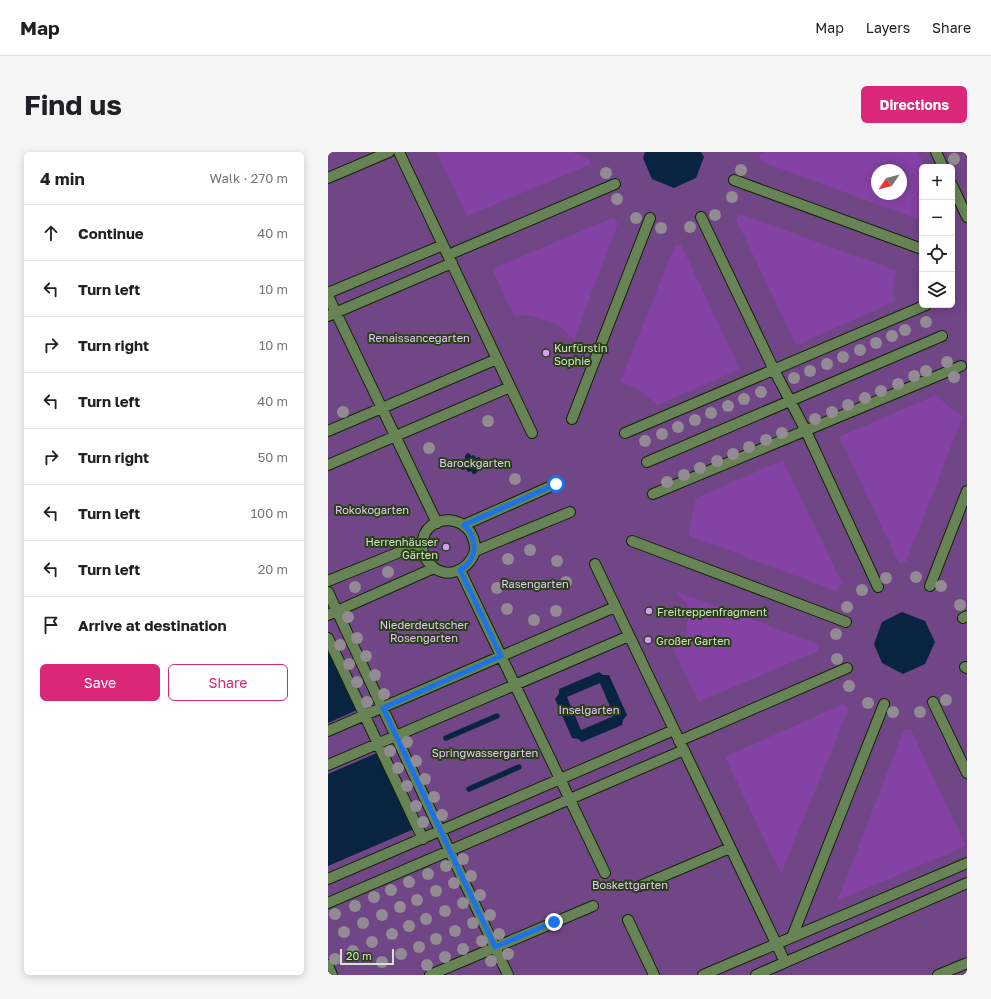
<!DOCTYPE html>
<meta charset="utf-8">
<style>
:root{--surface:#fff;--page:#f6f6f6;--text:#202124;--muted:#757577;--line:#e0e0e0;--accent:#db2777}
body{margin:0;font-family:"Golos Text",sans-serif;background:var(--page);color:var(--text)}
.controls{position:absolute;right:12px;top:12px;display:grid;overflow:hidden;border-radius:6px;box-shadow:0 2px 10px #0003}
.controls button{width:36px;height:36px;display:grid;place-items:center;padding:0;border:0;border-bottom:1px solid var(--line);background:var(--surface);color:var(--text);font:20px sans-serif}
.compass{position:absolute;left:543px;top:12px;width:36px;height:36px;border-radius:50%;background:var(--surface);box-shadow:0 2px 10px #0003;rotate:235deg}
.scale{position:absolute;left:12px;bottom:10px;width:54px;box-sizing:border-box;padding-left:4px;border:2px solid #d5e4cc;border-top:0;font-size:11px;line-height:14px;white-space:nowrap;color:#d5e4cc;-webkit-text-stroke:3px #284015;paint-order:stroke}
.stop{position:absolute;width:12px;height:12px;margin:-9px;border:3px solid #1a73e8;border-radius:50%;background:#fff}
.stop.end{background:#1a73e8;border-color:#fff;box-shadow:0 1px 4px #0008}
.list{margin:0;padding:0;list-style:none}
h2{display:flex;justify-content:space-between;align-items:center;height:52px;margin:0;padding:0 16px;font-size:17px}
h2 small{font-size:13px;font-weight:400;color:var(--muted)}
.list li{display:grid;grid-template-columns:26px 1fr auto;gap:12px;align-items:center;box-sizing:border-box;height:56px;padding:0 16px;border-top:1px solid var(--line)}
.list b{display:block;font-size:15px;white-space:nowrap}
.list em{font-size:13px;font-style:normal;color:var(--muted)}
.actions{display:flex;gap:8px;padding:12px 16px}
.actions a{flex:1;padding:9px 0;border:1px solid var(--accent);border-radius:6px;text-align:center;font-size:14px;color:var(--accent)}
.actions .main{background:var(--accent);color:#fff}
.icon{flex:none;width:22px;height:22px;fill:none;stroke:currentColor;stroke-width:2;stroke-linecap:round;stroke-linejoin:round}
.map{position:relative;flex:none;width:639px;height:823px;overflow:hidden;border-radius:6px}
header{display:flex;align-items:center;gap:24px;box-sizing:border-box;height:56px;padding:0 20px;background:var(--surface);border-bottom:1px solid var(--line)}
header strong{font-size:19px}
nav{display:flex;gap:22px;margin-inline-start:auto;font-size:14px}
.intro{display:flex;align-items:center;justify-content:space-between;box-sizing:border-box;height:96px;padding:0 24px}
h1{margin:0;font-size:28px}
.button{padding:10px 18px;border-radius:6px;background:var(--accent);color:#fff;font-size:14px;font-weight:700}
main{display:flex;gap:24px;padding:0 24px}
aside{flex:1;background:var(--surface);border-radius:6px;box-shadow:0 2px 10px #0003}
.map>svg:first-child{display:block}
</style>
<header>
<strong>Map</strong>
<nav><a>Map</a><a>Layers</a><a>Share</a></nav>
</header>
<div class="intro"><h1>Find us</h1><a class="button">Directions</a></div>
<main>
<aside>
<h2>4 min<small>Walk · 270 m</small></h2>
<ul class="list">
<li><svg class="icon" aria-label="ahead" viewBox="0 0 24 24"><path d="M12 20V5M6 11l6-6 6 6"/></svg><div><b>Continue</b></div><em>40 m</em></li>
<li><svg class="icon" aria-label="left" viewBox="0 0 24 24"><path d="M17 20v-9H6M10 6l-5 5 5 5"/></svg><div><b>Turn left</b></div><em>10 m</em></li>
<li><svg class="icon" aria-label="right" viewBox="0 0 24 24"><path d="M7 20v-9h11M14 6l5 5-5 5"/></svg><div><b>Turn right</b></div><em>10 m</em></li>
<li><svg class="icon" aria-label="left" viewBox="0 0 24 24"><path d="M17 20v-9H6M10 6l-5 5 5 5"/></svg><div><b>Turn left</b></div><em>40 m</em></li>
<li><svg class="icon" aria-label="right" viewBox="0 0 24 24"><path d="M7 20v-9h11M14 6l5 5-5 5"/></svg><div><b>Turn right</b></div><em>50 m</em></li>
<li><svg class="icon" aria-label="left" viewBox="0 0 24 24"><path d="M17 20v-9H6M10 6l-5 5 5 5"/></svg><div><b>Turn left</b></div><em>100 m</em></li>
<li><svg class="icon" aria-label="left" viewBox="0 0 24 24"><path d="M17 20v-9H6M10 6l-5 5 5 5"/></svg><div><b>Turn left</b></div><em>20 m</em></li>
<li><svg class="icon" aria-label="arrive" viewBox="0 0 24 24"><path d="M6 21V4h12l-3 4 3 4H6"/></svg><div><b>Arrive at destination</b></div></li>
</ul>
<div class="actions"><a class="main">Save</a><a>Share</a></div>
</aside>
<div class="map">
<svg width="639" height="823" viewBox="0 0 639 823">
<rect width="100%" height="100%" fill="#284015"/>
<path fill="#714687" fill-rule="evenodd" d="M0,0H639V823H0ZM594,15H624V153H594ZM549,18H573V42H549Z"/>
<path fill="#8442a4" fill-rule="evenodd" d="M108,0H244L261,6V13L139,64Z
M438,0H590L597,15H594V60L589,67L432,9L431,3ZM549,18H573V42H549Z
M412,62L569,119L565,134L566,150L468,193L408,67Z
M284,66L290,71L246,188L230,173L203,163L186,164L164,117Z
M347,93H353L412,217L330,253L311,238L292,230Z
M608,243L624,257L635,264L578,410L571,411L511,285Z
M455,308L514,431L508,439L360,383L368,346Z
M347,439L491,492L490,499L370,550L346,498L359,483L360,454Z
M515,552L521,556L453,722L397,605Z
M576,578H583L638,694L509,749Z"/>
<path fill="#092441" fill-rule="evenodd" d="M317,0H373L376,5L368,26L346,36L324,27L315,6Z
M139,301L142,302L143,304L146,303L148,306L151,305L153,307V309L150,312L152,315L149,316L150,319L147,322H145L143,319L140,320L138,317L134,318L133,316V313L136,311L134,308L137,307V304Z
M574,460L597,469L607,490L597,512L575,522L554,511L546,492L554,470Z
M0,498L29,558L0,571Z
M271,520L275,523H281L299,563L295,568L294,573L254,590L250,587L244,586L227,547L231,542V537ZM272,531L286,564L253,578L239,545Z
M49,601L86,677L0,714V622Z"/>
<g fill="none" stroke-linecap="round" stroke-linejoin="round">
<path stroke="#092441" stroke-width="5.5" d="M118,586L169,564
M141,637L191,615"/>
<g stroke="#102600" stroke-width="12">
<path id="minor" d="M71,0L204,281
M608,0L615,15
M0,26L61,0
M406,28L594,97
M624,33L639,65
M373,65L446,218L478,279L550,435
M120,103L287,32
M0,141L115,93
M0,144L109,371
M0,164L124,111
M244,267L322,66
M0,279L169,207
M297,281L598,153
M319,310L614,184
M0,313L182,235
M325,342L633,214
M136,373L228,332
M304,389L518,470
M147,399C148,360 96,358 94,393C94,400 97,407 102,412C117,429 141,419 147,399L242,360
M267,412L457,810
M132,418L277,721
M0,429L94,391
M602,434L639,339
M0,440L180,823
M0,463L106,416
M635,466L639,464
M0,486L95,687
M637,515L639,516
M605,550L639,621
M0,579L287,455
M351,589L519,516
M0,613L301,484
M0,727L346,578
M312,734L402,696
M0,751L356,598
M300,768L326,823
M464,785L556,552
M0,813L4,823
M102,823L265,754
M375,823L639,711
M428,823L639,731
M610,823L639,811"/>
</g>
<use href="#minor" stroke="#688356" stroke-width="10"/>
</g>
<g fill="#928b93">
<circle cx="626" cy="7" r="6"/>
<circle cx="413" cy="18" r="6"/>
<circle cx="278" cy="21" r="6"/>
<circle cx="404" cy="45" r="6"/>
<circle cx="289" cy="47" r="6"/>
<circle cx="387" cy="63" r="6"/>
<circle cx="308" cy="66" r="6"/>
<circle cx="362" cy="75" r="6"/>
<circle cx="333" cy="76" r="6"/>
<circle cx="598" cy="170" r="6"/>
<circle cx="577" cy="178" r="6"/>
<circle cx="564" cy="184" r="6"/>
<circle cx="548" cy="191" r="6"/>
<circle cx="532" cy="198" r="6"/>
<circle cx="515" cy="205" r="6"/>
<circle cx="619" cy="210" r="6"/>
<circle cx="499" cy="212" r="6"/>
<circle cx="482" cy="219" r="6"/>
<circle cx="598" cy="219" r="6"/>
<circle cx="586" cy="224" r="6"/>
<circle cx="626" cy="225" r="6"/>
<circle cx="466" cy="226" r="6"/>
<circle cx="570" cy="232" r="6"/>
<circle cx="553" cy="239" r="6"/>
<circle cx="433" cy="240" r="6"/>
<circle cx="537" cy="246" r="6"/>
<circle cx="416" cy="247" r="6"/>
<circle cx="520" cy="253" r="6"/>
<circle cx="400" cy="254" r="6"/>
<circle cx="15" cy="260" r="6"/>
<circle cx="504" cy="260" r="6"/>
<circle cx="383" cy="261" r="6"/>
<circle cx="487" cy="267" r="6"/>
<circle cx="367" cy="268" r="6"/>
<circle cx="160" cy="269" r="6"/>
<circle cx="350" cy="275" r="6"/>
<circle cx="454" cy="281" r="6"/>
<circle cx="334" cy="282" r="6"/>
<circle cx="438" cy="288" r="6"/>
<circle cx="317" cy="289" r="6"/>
<circle cx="421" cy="295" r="6"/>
<circle cx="101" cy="296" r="6"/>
<circle cx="405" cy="302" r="6"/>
<circle cx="389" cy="309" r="6"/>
<circle cx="372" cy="316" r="6"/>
<circle cx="356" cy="323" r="6"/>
<circle cx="187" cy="327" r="6"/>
<circle cx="339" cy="330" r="6"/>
<circle cx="202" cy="398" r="6"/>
<circle cx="180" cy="407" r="6"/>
<circle cx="229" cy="409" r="6"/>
<circle cx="60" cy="420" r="6"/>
<circle cx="588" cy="425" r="6"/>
<circle cx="558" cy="426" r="6"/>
<circle cx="238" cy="430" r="6"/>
<circle cx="613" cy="434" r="6"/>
<circle cx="27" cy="435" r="6"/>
<circle cx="169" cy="436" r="6"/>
<circle cx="534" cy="438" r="6"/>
<circle cx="632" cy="453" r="6"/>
<circle cx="519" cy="455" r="6"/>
<circle cx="179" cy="457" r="6"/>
<circle cx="228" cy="459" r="6"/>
<circle cx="20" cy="465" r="6"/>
<circle cx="206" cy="468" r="6"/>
<circle cx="508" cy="482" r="6"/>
<circle cx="29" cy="486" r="6"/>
<circle cx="12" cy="493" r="6"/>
<circle cx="38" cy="504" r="6"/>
<circle cx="509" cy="507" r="6"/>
<circle cx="21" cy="512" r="6"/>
<circle cx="47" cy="523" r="6"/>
<circle cx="29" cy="530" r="6"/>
<circle cx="521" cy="534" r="6"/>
<circle cx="56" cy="542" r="6"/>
<circle cx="618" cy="548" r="6"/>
<circle cx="39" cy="550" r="6"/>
<circle cx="540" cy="551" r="6"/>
<circle cx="565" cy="560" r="6"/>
<circle cx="592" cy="560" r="6"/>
<circle cx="79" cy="590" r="6"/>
<circle cx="62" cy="599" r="6"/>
<circle cx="88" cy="609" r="6"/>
<circle cx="70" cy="616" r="6"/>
<circle cx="97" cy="627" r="6"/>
<circle cx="79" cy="634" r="6"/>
<circle cx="106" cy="645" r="6"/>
<circle cx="88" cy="654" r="6"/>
<circle cx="114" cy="663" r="6"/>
<circle cx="95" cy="670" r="6"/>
<circle cx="135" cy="707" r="6"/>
<circle cx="118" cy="714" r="6"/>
<circle cx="100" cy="722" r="6"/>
<circle cx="143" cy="724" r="6"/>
<circle cx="81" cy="730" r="6"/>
<circle cx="126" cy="731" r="6"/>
<circle cx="63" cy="738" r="6"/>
<circle cx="108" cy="739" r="6"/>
<circle cx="152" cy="743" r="6"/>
<circle cx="46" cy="745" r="6"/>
<circle cx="89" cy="748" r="6"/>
<circle cx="135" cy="751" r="6"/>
<circle cx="27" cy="754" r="6"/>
<circle cx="72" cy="755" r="6"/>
<circle cx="117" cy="759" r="6"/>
<circle cx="7" cy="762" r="6"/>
<circle cx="54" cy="763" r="6"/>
<circle cx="162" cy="763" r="6"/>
<circle cx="98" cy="767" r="6"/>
<circle cx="35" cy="771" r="6"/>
<circle cx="145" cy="771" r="6"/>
<circle cx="81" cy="774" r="6"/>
<circle cx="127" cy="779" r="6"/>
<circle cx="16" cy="780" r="6"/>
<circle cx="64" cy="782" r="6"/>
<circle cx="171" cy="782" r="6"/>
<circle cx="108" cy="787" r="6"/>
<circle cx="154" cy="789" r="6"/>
<circle cx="44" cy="790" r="6"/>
<circle cx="91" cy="795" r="6"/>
<circle cx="135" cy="797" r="6"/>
<circle cx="25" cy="799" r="6"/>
<circle cx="73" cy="802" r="6"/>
<circle cx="180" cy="802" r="6"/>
<circle cx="117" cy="805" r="6"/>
<circle cx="7" cy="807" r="6"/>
<circle cx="163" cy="809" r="6"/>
<circle cx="54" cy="810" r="6"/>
<circle cx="99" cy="813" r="6"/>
</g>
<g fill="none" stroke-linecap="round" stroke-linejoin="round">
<path stroke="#1a73e8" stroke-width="5" d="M226,770L167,795L55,556L173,504L132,418C149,408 151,387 136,373L228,332"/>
</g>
<g fill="#d89bf8" stroke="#284015" stroke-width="1.5">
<circle cx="218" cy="201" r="4"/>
<circle cx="118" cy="395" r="4"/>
<circle cx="321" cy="459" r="4"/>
<circle cx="320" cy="488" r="4"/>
</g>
<g text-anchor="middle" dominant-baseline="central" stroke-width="4" stroke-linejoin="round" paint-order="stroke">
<g font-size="11" fill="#e8c8fa" stroke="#284015">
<text x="91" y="185">Renaissancegarten</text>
<text x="147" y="310">Barockgarten</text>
<text x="44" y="357">Rokokogarten</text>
<text x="207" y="431">Rasengarten</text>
<text x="96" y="472">Niederdeutscher<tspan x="96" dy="13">Rosengarten</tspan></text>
<text x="261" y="557">Inselgarten</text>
<text x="157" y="600">Springwassergarten</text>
<text x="302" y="732">Boskettgarten</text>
</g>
<g font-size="11" fill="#d5e4cc" stroke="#284015" text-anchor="start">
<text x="226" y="195">Kurfürstin<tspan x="226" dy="13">Sophie</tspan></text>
<text x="110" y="389" text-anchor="end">Herrenhäuser<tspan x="110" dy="13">Gärten</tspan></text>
<text x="329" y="459">Freitreppenfragment</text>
<text x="328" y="488">Großer Garten</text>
</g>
</g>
</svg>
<div class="controls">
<button>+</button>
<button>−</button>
<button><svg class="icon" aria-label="locate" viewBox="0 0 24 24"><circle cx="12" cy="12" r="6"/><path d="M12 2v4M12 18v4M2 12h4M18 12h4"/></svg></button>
<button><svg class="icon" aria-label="layers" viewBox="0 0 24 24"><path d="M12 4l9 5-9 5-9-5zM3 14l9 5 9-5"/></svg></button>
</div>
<svg class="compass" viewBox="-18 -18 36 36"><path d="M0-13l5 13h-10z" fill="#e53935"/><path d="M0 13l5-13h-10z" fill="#757577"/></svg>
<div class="scale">20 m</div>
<div class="stop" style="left:228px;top:332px"></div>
<div class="stop end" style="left:226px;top:770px"></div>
</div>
</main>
